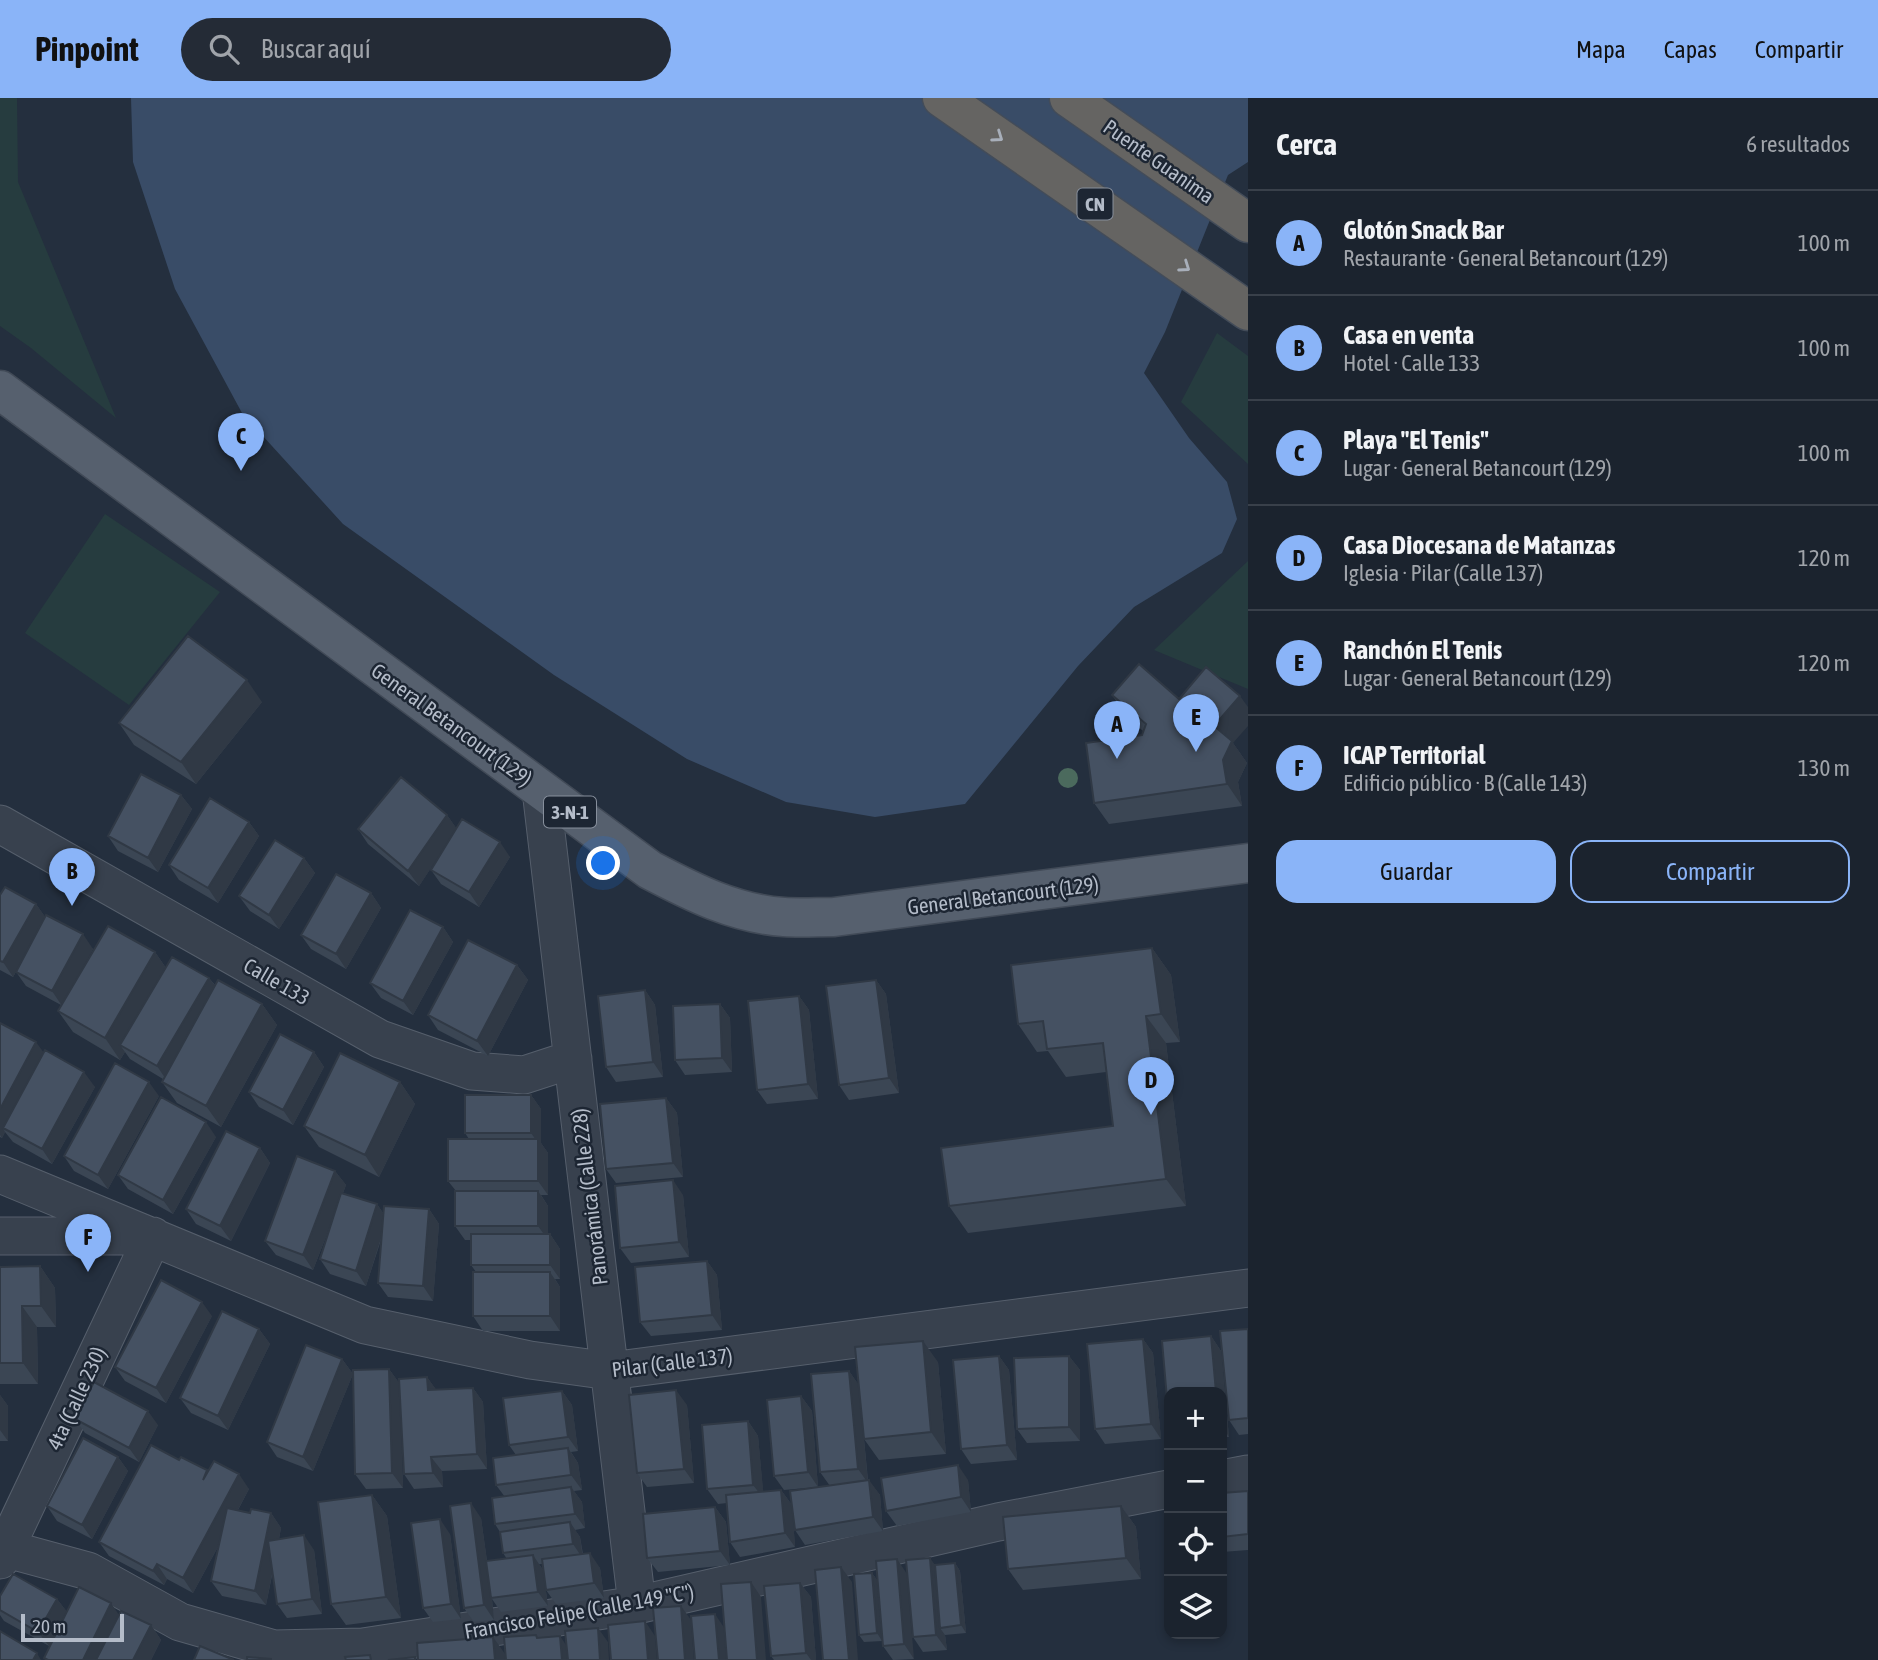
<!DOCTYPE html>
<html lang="es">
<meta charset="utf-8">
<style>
:root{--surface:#1b232e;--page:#242b36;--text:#f1f3f6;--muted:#a0a4aa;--line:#39404a;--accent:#8ab4f8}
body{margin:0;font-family:"Asap Condensed",sans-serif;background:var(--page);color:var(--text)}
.controls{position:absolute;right:21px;bottom:21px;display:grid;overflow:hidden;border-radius:14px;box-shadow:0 4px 10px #0003}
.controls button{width:63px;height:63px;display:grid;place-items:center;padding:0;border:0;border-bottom:2px solid var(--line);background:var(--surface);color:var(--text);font:35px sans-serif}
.scale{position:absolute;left:21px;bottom:18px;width:103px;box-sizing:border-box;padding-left:7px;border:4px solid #b4bcc9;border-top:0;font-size:19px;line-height:24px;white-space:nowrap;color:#b4bcc9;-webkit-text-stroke:5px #1d2633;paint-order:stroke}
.you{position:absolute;left:604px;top:766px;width:24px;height:24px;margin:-18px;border:5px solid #fff;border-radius:50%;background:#1a73e8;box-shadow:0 0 0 10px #1a73e833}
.badge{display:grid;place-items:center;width:46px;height:46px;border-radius:50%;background:var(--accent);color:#111;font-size:23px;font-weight:700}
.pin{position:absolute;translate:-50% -58px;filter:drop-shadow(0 2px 4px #0008)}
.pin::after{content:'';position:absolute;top:37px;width:24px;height:21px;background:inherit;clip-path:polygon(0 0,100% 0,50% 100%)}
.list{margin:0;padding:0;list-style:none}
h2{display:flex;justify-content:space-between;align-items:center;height:91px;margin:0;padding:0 28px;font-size:30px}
h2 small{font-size:23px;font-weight:400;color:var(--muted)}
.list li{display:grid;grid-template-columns:46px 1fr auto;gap:21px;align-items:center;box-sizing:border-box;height:105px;padding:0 28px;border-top:2px solid var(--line)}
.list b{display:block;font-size:26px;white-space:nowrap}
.list p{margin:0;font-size:23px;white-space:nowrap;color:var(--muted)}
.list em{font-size:23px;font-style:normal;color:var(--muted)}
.actions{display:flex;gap:14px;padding:21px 28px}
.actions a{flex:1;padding:16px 0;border:2px solid var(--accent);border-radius:21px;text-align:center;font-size:24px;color:var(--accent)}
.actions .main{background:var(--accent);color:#111}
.icon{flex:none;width:38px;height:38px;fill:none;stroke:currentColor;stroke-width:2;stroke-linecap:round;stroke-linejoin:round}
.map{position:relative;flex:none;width:1248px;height:1562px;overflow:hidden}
header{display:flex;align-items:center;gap:42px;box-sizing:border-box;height:98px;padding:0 35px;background:var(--accent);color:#111}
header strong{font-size:33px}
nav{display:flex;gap:38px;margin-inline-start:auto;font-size:24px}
.search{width:490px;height:63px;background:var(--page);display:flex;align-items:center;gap:18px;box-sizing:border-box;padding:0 24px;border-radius:38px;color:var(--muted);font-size:26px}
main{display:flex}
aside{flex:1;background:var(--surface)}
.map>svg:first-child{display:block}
</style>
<header>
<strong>Pinpoint</strong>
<div class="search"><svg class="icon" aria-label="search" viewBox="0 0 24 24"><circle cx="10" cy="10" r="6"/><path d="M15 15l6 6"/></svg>Buscar aquí</div>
<nav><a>Mapa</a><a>Capas</a><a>Compartir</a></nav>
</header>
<main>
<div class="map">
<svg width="1248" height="1562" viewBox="0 0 1248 1562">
<rect width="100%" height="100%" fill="#242f3e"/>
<path fill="#263c3f" d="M0,0H17L18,84L116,320L31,250L0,228Z
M1217,235L1248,258V366L1181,304Z
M105,416L220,494L129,607L25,535Z
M1248,463V591L1154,552Z"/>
<path fill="#394c67" d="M131,0H1248V64L1228,77L1165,234L1144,275L1189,340L1227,384L1237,421L1222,455L1134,509L1078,568L965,706L875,719L786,704L687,661L554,577L343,426L242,315L175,191L133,64Z"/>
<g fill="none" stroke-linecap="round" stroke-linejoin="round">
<g stroke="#565f6c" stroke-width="39">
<path id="minor" d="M541,692L637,1507
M0,726L380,941L472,973L524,977L573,961
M0,1076L365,1227L530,1262L610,1273L1248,1190
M0,1138H153L0,1462
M1222,1381L1248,1376
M0,1449L88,1473L180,1524L274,1551L363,1549L637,1507L998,1424L1169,1391"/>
</g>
<g stroke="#414a57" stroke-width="41">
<path id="primary" d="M0,292L650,772C692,794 735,816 784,819C800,820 817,819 834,819L1248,765"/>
</g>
<g stroke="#434c59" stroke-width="41">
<path id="trunk" d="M942,0L1248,213
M1069,0L1248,125"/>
</g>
<use href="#minor" stroke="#38414e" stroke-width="37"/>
<use href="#primary" stroke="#56606e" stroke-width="38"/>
<use href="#trunk" stroke="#656462" stroke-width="38"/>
</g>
<circle fill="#4b6a5d" cx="1068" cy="680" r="10"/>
<path fill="#3b4654" d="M1112,597L1179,601L1233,645L1247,665L1238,684L1242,708L1109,726L1094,705L1142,637L1143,633L1127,619Z
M262,604L196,686L134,647L119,625Z
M181,697L192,711L158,774L118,753L108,738Z
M447,717L456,730L510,759L479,809L441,786L431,772L442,753L419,788L368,746L358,731Z
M249,724L259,738L218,805L179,782L169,767Z
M304,760L315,775L279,831L250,813L239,798Z
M371,795L381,810L346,871L311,851L301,837Z
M0,797L36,806L45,819L93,851L78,878L155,854L166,870L209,880L215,887L262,906L277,927L221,1029L177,1005L162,984L163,981L130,961L125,954L120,962L73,934L58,913L61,907L26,888L16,874L13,879L0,872Z
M443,829L453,844L413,917L381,900L370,885Z
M1152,850L1171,877L1180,944L1166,945L1186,1108L968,1135L949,1108L1113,1028L1106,974L1066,979L1048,953L1037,954L1018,926Z
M517,867L528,882L488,958L438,932L428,917Z
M876,882L886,896L899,995L849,1002L839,987Z
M645,892L655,907L663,979L616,984L606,969Z
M799,898L809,912L818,1001L767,1006L757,992Z
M720,906L730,920L732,974L685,977L675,962Z
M0,925L95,989L52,1066L13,1044L5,1034L2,1040L0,1039Z
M314,954L324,969L293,1027L259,1009L249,994Z
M400,984L415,1006L379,1079L319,1049L304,1028Z
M531,997L541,1011V1045L548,1055V1097H541L548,1108V1136H550L560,1151V1181H555L560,1189V1233H483L473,1218L476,1174L471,1167V1142H465L455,1128L456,1093L448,1083L469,1041L465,1035Z
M159,998L108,1091L74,1073L64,1058Z
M666,1000L677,1015L683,1079L616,1085L606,1071Z
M216,1039L173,1116L128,1091L118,1077Z
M260,1050L270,1065L231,1143L196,1126L186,1111Z
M335,1073L346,1087L343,1095L377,1106L383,1115L429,1111L439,1126L433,1203L388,1199L378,1185L382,1139L366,1188L330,1176L320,1161L335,1116L313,1172L276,1157L265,1143Z
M683,1097L689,1159L631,1165L620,1150Z
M707,1163L717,1177L722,1232L651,1238L640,1224Z
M40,1168L55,1190L56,1229H37L38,1286H0V1169Z
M212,1218L166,1305L125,1283L115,1269Z
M259,1231L270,1246L228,1332L191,1315L180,1300Z
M1248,1231V1336L1239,1337L1229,1322Z
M1211,1238L1221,1253L1229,1339H1222V1294Z
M1143,1241L1153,1255L1161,1341L1105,1346L1095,1331Z
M999,1258L1009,1272L1017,1362L971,1366L961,1351Z
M1069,1258L1080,1272V1343L1027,1345L1017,1331Z
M342,1261L353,1276L313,1373L277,1359L267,1344Z
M938,1264L946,1356L879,1362L864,1341L868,1382L880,1397L883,1433L805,1447L795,1432L830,1388L820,1374L849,1273L858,1286Z
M389,1271L399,1285L427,1279L436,1292L473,1290L483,1304L487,1371L442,1373L443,1389L414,1391L404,1376L400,1312L403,1390L366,1391L355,1376Z
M562,1293L572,1307L578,1353L571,1354L578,1365L582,1392L574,1393L582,1404L585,1430L575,1432L580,1439L583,1456L600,1470L604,1500L556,1506L546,1492L542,1466H539L543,1472L548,1508L501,1514L492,1501L494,1522L474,1524L464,1510L481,1420L487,1463L507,1461L503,1455L500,1434L495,1426L505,1399L496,1387L516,1357L509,1347Z
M0,1297L8,1308V1343H0Z
M801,1298L812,1313L818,1389L784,1392L774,1378Z
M687,1307L694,1385L647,1389L637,1375Z
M75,1321L158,1327L139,1364L85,1335Z
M748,1323L758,1338L763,1394L781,1392L792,1407L795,1449L740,1459L730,1444L727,1405L718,1406L707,1391Z
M118,1359L128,1373L92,1441L57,1423L47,1408Z
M179,1362L249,1391L238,1412L250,1415H271L281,1430L279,1441L314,1452L322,1516L287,1520L277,1506L273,1473L266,1507L222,1498L211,1483L219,1447L193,1495L167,1481L164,1487L109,1458L99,1444Z
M968,1382L971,1414L897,1428L886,1413Z
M1248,1393V1452L1222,1454V1395Z
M372,1397L387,1418L401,1520L346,1527L331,1506Z
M1121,1408L1136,1429L1141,1481L1023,1492L1008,1471Z
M715,1409L726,1424L730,1467L658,1474L647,1460Z
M450,1436L461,1521L433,1524L423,1510Z
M876,1463L914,1561L893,1562L883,1548Z
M955,1465L960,1473L966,1535L945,1537L947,1552L923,1554L913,1539L935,1467Z
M872,1475L877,1482L882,1543L864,1544L859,1537Z
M800,1485L811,1499L816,1562H774L771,1558Z
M0,1498L57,1501L67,1514L119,1516L151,1527L161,1542L151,1562H46L44,1560L57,1533L49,1548L4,1523L0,1517Z"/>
<path fill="#303945" d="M247,582L262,604L196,686L181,664Z
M1240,598L1248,609V628L1233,645L1247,665L1238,684L1242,708L1227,686L1214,628Z
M181,697L192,711L158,774L148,760Z
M447,717L457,731L419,788L408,773Z
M249,724L259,738L218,805L208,790Z
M500,744L510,759L479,809L469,794Z
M304,760L315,775L279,831L269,817Z
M371,795L381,810L346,871L336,856Z
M36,806L46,820L13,879L3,864Z
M443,829L453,844L413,917L403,903Z
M83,836L93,851L62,908L52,893Z
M1152,850L1171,877L1180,944L1161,916Z
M155,854L170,876L120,947L125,954L120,962L105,940Z
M517,867L528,882L488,958L477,943Z
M209,880L220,894L167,983L157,968Z
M876,882L886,896L899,995L889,980Z
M645,892L655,907L663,979L653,964Z
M799,898L809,912L818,1001L808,986Z
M262,906L277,927L221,1029L206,1008Z
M720,906L730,920L732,974L722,960Z
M1146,918L1166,945L1186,1108L1166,1081Z
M36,944L47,959L3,1030L5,1034L2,1040L0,1037V1011Z
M314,954L324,969L293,1027L283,1012Z
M84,974L95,989L52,1066L42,1051Z
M149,984L159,998L108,1091L98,1077Z
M400,984L415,1006L379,1079L365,1057Z
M531,997L541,1011V1045L548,1055V1097L538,1083V1045L531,1035Z
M666,1000L677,1015L683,1079L673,1065Z
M206,1024L216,1039L173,1116L163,1102Z
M260,1050L270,1065L231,1143L220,1128Z
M335,1073L346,1087L313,1172L303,1157Z
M673,1082L683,1097L689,1159L679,1144Z
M538,1093L548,1108V1142L538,1128Z
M377,1106L387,1121L366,1188L356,1173Z
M429,1111L439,1126L433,1203L423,1188Z
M550,1136L560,1151V1181L550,1167Z
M707,1163L717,1177L722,1232L712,1217Z
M40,1168L55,1190L56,1229L41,1208Z
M550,1174L560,1189V1233L550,1218Z
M202,1204L212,1218L166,1305L156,1290Z
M22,1208L37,1229L38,1286L23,1265Z
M259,1231L270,1246L228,1332L218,1318Z
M1211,1238L1221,1253L1229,1339L1222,1328V1294H1216Z
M1143,1241L1153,1255L1161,1341L1151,1326Z
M923,1243L938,1264L946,1356L931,1334Z
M999,1258L1009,1272L1017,1362L1007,1347Z
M1069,1258L1080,1272V1343L1069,1329Z
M342,1261L353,1276L313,1373L303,1359Z
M389,1271L400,1286L403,1390L392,1375Z
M849,1273L859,1287L868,1385L858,1371Z
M427,1279L438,1294L428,1292Z
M473,1290L483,1304L487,1371L477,1356Z
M676,1292L687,1307L694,1385L684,1371Z
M562,1293L572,1307L578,1353L568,1339Z
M0,1297L8,1308V1343L0,1332Z
M801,1298L812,1313L818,1389L808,1374Z
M148,1313L158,1327L139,1364L129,1350Z
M748,1323L758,1338L764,1401L753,1387Z
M568,1350L578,1365L582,1392L571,1377Z
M118,1359L128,1373L92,1441L82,1427Z
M431,1359L442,1373L443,1389L433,1375Z
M958,1367L968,1382L971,1414L961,1399Z
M239,1376L249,1391L193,1495L183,1480Z
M869,1382L880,1397L883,1433L873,1419Z
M571,1389L582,1404L585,1430L575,1416Z
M781,1392L792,1407L795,1449L785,1435Z
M372,1397L387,1418L401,1520L386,1499Z
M471,1405L481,1420L492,1499L491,1500L492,1501L494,1522L484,1507Z
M1121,1408L1136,1429L1141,1481L1126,1460Z
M715,1409L726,1424L730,1467L720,1453Z
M271,1415L281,1430L266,1507L255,1493Z
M440,1421L450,1436L461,1521L451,1506Z
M570,1424L580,1439L583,1461L573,1446Z
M304,1437L314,1452L322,1516L312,1501Z
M590,1455L600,1470L604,1500L594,1485Z
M533,1457L543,1472L548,1508L538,1494Z
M930,1460L940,1474V1530L945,1537L947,1552L936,1537Z
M897,1461L907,1476L914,1561L904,1546Z
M955,1465L960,1473L966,1535L961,1527Z
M157,1466L167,1481L164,1487L153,1473Z
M841,1469L852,1484L858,1562H849Z
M872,1475L877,1482L882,1543L877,1535Z
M751,1484L761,1499L766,1562H757Z
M800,1485L811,1499L816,1562H811L806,1555Z
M57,1501L68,1515L49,1548L38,1534Z
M111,1505L121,1520L101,1562H83Z
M681,1508L691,1522L694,1562H685Z
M715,1516L725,1531L728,1562H719Z
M645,1523L655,1538L657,1562H648Z
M151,1527L161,1542L151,1562H133Z
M598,1530L608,1544L609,1562H600Z
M560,1538L570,1553L571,1562H562Z
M493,1539L508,1560V1562H495Z
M37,1555L41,1562H33Z"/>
<path fill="#455162" stroke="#303945" stroke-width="2" d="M188,538L247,582L181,664L119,625Z
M1139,566L1179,601L1206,569L1240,598L1214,628L1232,643L1223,662L1227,686L1094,705L1086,645L1142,637L1146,626L1112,597Z
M141,676L181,697L148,760L108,738Z
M401,679L447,717L408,773L358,731Z
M210,700L249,724L208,790L169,767Z
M462,721L500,744L469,794L431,772Z
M275,742L304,760L269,817L239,798Z
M336,776L371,795L336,856L301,837Z
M5,789L36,806L3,864L0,863V797Z
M410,812L443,829L403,903L370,885Z
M46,817L83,836L52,893L16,874Z
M108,828L155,854L105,940L58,913Z
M468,842L517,867L477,943L428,917Z
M1152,850L1161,916L1146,918L1166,1081L949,1108L941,1050L1113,1028L1103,945L1047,951L1043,923L1018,926L1011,867Z
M172,859L209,880L157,968L120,947Z
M218,882L262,906L206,1008L162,984Z
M876,882L889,980L839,987L826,888Z
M645,892L653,964L606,969L598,898Z
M799,898L808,986L757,992L748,903Z
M720,906L722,960L675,962L673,908Z
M0,925L36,944L0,1011Z
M280,936L314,954L283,1012L249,994Z
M45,952L84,974L42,1051L3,1030Z
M340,955L400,984L365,1057L304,1028Z
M115,965L149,984L98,1077L64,1058Z
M465,997H531V1035H465Z
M161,999L206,1024L163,1102L118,1077Z
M666,1000L673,1065L606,1071L600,1006Z
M226,1033L260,1050L220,1128L186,1111Z
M448,1041H538V1083H448Z
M297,1058L335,1073L303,1157L265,1143Z
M673,1082L679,1144L620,1150L615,1088Z
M455,1093H538V1128H455Z
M341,1095L377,1106L356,1173L320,1161Z
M384,1108L429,1111L423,1188L378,1185Z
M471,1136H550V1167H471Z
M707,1163L712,1217L640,1224L635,1169Z
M40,1168L41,1208H22L23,1265H0V1169Z
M473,1174H550V1218H473Z
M161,1182L202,1204L156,1290L115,1269Z
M222,1213L259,1231L218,1318L180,1300Z
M1248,1231V1320L1229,1322L1220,1233Z
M1211,1238L1216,1294H1169V1324L1162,1243Z
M1143,1241L1151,1326L1095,1331L1087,1246Z
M923,1243L931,1334L864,1341L855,1249Z
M306,1247L342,1261L303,1359L267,1344Z
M999,1258L1007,1347L961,1351L953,1262Z
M1069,1258V1329L1017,1331L1014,1260Z
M389,1271L392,1375L355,1376L353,1272Z
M849,1273L858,1371L820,1374L811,1276Z
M427,1279L428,1292L473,1290L477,1356L431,1359L433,1375L404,1376L399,1281Z
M94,1284L148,1313L129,1350L75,1321Z
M676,1292L684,1371L637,1375L629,1297Z
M562,1293L568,1339L509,1347L503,1300Z
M801,1298L808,1374L774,1378L767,1302Z
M748,1323L753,1387L707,1391L702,1327Z
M83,1340L118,1359L82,1427L47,1408Z
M151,1347L179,1362L181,1359L207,1372L203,1382L214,1363L239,1376L183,1480L157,1466L153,1473L99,1444Z
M568,1350L571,1377L496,1387L493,1360Z
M958,1367L961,1399L886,1413L881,1380Z
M869,1382L873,1419L795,1432L790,1393Z
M571,1389L575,1416L495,1426L492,1400Z
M781,1392L785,1435L730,1444L726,1397Z
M1248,1393V1436L1222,1439V1395Z
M372,1397L386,1499L331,1506L318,1404Z
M471,1405L484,1507L464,1510L450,1408Z
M1121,1408L1126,1460L1008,1471L1003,1419Z
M715,1409L720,1453L647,1460L643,1416Z
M227,1410L250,1415L251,1411L271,1415L255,1493L211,1483Z
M440,1421L451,1506L423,1510L411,1425Z
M570,1424L573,1446L503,1455L500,1434Z
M304,1437L312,1501L277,1506L268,1443Z
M590,1455L594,1485L546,1492L542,1461Z
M533,1457L538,1494L491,1500L486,1463Z
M930,1460L936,1537L913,1539L906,1462Z
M897,1461L904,1546L883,1548L876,1463Z
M955,1465L961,1527L940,1530L935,1467Z
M841,1469L849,1562H823L815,1472Z
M872,1475L877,1535L859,1537L854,1476Z
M13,1476L57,1501L38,1534L0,1512V1498Z
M751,1484L757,1562H727L721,1486Z
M800,1485L806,1555L771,1558L764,1488Z
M79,1489L111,1505L83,1562H48L44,1560Z
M681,1508L685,1562H658L653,1510Z
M121,1513L151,1527L133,1562H96Z
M715,1516L719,1562H695L691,1518Z
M645,1523L648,1562H611L608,1527Z
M598,1530L600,1562H568L565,1533Z
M0,1533L37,1555L33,1562H0Z
M536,1537L537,1540L560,1538L562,1562H506L504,1539Z
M493,1539L495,1562H418L417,1545Z
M200,1548L234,1562H194Z
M370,1557L371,1562H346L345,1559Z
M247,1559L271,1561V1562H247Z
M415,1559V1562H388Z"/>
<defs><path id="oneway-chevron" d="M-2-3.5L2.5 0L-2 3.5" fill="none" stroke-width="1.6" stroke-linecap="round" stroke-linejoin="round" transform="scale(1.75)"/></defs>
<g stroke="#a8afba">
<use href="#oneway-chevron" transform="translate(998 39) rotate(35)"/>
<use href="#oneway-chevron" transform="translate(1185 169) rotate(35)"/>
</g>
<g text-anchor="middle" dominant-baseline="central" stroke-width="5" stroke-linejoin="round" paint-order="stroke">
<g fill="#1d2633" stroke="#878f9c" stroke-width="2">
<rect x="1077.5" y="90.5" width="35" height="31" rx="5"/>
<rect x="544" y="698.5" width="52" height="31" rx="5"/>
</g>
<g font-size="19" font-weight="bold" fill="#b4bcc9">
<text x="1095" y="106">CN</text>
<text x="570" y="714">3-N-1</text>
</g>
<g font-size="21" fill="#b4bcc9" stroke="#1d2633">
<text transform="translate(1159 63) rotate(35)">Puente Guanima</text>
<text transform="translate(452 626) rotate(36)">General Betancourt (129)</text>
<text transform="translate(1003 797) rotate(-7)">General Betancourt (129)</text>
<text transform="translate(277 883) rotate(30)">Calle 133</text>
<text transform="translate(589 1099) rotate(-97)">Panorámica (Calle 228)</text>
<text transform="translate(672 1264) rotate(-7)">Pilar (Calle 137)</text>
<text transform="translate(76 1300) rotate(-65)">4ta (Calle 230)</text>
<text transform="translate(579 1513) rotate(-10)">Francisco Felipe (Calle 149 "C")</text>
</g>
</g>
</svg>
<div class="controls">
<button>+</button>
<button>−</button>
<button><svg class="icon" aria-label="locate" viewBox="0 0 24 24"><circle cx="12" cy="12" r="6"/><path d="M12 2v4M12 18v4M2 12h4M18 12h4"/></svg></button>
<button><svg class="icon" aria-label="layers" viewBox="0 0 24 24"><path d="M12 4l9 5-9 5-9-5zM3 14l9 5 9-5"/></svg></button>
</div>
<div class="scale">20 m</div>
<div class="you"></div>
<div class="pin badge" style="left:1117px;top:661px">A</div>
<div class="pin badge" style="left:72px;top:808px">B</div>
<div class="pin badge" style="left:241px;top:373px">C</div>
<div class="pin badge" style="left:1151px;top:1017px">D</div>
<div class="pin badge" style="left:1196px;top:654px">E</div>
<div class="pin badge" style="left:88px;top:1174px">F</div>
</div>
<aside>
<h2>Cerca<small>6 resultados</small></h2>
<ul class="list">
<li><span class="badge">A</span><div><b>Glotón Snack Bar</b><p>Restaurante · General Betancourt (129)</p></div><em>100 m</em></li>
<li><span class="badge">B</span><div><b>Casa en venta</b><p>Hotel · Calle 133</p></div><em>100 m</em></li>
<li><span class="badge">C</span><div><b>Playa &quot;El Tenis&quot;</b><p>Lugar · General Betancourt (129)</p></div><em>100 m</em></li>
<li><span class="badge">D</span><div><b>Casa Diocesana de Matanzas</b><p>Iglesia · Pilar (Calle 137)</p></div><em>120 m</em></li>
<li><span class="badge">E</span><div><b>Ranchón El Tenis</b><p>Lugar · General Betancourt (129)</p></div><em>120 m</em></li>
<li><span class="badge">F</span><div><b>ICAP Territorial</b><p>Edificio público · B (Calle 143)</p></div><em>130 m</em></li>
</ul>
<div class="actions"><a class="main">Guardar</a><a>Compartir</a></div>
</aside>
</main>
